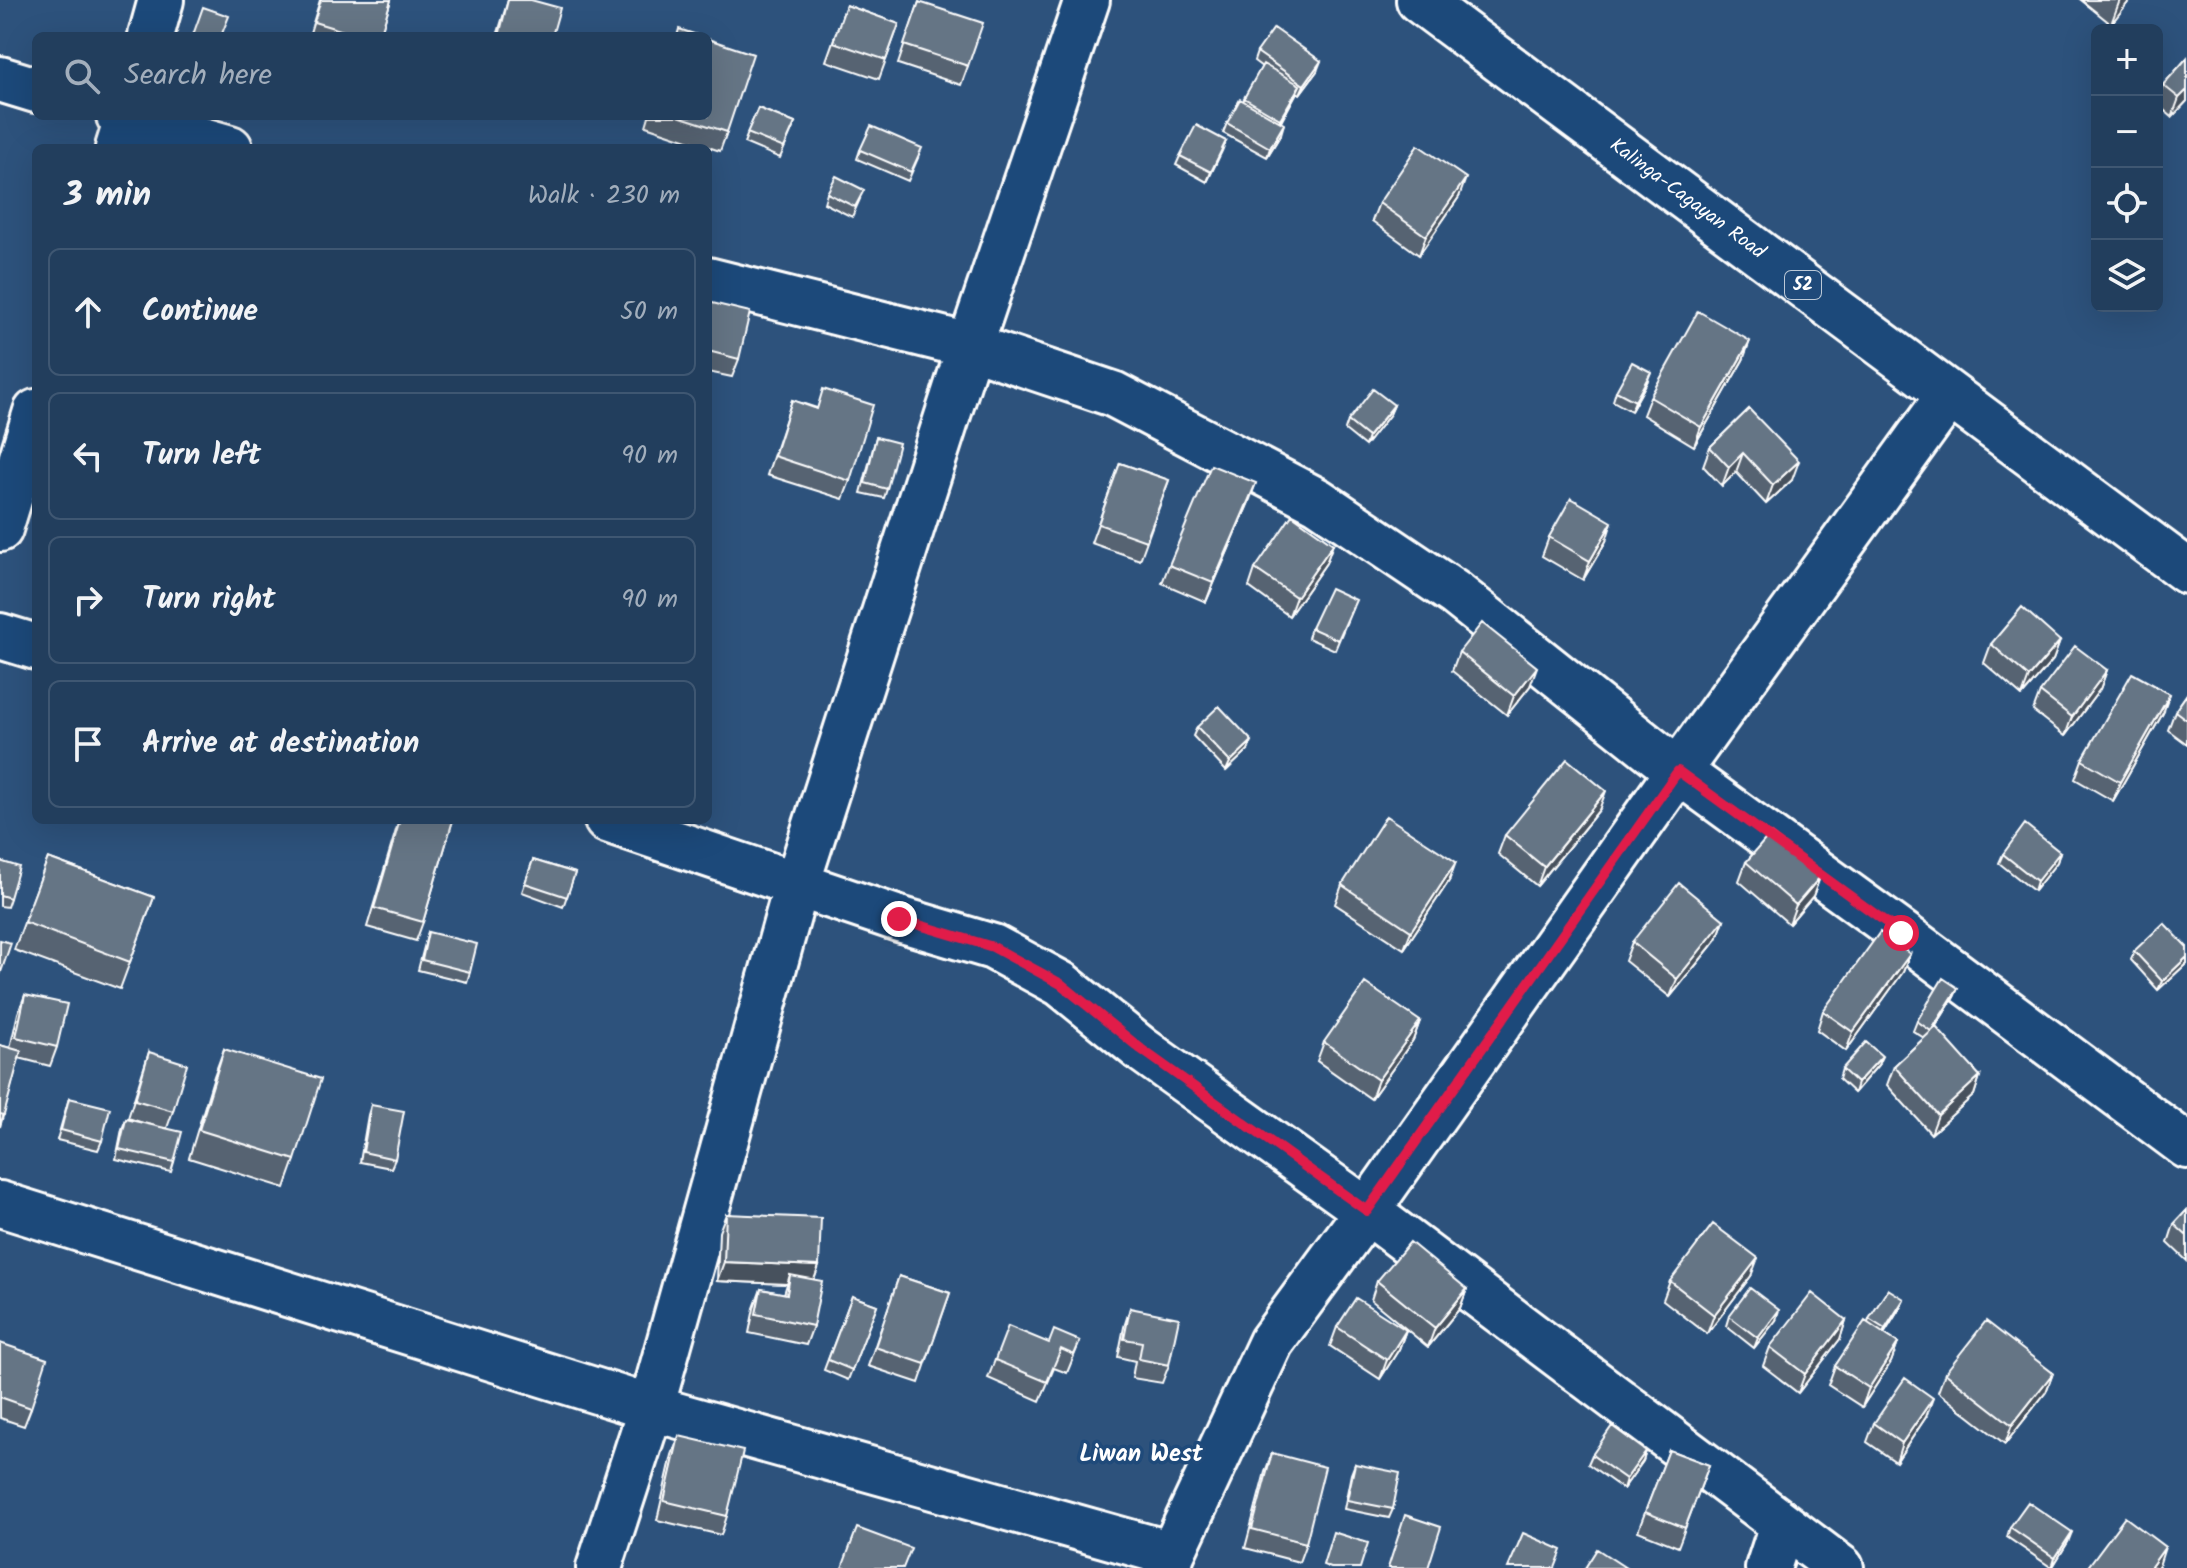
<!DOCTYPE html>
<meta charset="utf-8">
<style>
:root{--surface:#223e5d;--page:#2e4966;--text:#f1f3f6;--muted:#a2aebc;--line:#3f5772}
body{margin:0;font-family:Kalam,sans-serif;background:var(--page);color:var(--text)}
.controls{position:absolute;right:24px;top:24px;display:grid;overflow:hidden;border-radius:12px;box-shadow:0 8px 32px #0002}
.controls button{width:72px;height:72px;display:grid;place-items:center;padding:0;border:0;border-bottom:2px solid var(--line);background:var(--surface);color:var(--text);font:40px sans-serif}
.stop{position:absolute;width:24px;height:24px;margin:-18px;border:6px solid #e11d48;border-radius:50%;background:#fff}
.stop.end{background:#e11d48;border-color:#fff;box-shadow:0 2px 8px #0008}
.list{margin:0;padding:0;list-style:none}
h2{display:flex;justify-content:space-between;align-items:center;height:104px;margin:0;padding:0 32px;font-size:34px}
h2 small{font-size:26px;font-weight:400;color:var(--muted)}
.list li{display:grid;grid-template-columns:52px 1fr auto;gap:24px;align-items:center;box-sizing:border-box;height:128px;margin:0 16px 16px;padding:0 16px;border:2px solid var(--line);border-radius:12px}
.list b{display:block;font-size:30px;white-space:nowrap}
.list em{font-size:26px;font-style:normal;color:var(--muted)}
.icon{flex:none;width:44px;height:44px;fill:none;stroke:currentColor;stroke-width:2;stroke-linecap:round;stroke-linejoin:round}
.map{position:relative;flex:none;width:2187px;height:1568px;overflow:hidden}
.search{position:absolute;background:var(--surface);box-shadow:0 8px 32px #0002;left:32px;top:32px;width:680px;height:88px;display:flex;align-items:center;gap:20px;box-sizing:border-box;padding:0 28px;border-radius:12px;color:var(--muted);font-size:30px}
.panel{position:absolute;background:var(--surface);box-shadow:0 8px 32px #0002;left:32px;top:144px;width:680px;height:680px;border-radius:12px}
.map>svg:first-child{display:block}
</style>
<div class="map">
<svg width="2187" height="1568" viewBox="0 0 2187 1568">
<rect width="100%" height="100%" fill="#2d527c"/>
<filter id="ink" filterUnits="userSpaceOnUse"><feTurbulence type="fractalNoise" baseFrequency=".0125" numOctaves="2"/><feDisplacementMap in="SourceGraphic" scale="16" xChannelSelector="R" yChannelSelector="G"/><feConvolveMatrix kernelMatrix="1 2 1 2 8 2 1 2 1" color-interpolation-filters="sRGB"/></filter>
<g filter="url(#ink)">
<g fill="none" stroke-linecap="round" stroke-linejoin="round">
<g stroke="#fff" stroke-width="50">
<path id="minor" d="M0,79L36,90
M119,116L230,148
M708,280L970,346L1113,394L1318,501L1456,594L1678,771L1901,933L2187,1146
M0,636L36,647
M607,820L899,919L993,947L1061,984L1141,1049L1367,1211L1841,1568
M0,1204L651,1408L1172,1554
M599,1568L651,1408L797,884L970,346L1087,0
M1168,1568L1172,1554L1271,1342L1367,1211L1678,771L1949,395
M1768,1568L1782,1525"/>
</g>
<g stroke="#fff" stroke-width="50">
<path id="secondary" d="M151,36L161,0
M118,148L128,116
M0,529L36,412"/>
</g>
<g stroke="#fff" stroke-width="50">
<g id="trunk">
<path id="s1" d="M1419,0L2187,571"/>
</g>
</g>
<use href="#minor" stroke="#1f4a7a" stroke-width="44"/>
<use href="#secondary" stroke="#1f4a7a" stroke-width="44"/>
<use href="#trunk" stroke="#1f4a7a" stroke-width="44"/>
</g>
<path fill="#576472" stroke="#fff" stroke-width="2" d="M320,0H391L380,36H309Z
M508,0L552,36H497Z
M2081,0H2130L2111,24Z
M919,2L968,66L961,85L898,64Z
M846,5L899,24L879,79L826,61Z
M1257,52L1317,71L1300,94L1297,92L1281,122V134L1267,157L1223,133L1227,123L1243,101L1262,67L1254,61Z
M2187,58V101L2172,117L2157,104V102L2163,85Z
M758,108L795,123L780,158L744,143Z
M649,116H708L727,132L720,151L646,126Z
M1226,141L1207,182L1176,165L1180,156Z
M860,150L918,158L908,181L857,159Z
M827,193L860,199L852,217L824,203Z
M1459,197L1419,255L1372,221L1379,203Z
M708,302L739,359L732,377L708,372Z
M1743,360L1694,446L1643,415L1650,397Z
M1647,382L1631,411L1613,401L1616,391Z
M792,400L817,408L850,481L843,499L767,475Z
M1394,405L1390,414L1365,446L1345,430L1348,421Z
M1749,409L1792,480L1766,504L1736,472L1722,486L1703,466L1710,447Z
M876,437L887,489L884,498L861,493Z
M1120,463L1169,480L1140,560L1091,543Z
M1249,502L1206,602L1162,583L1169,565Z
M1549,537L1606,541L1583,580L1542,556Z
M1333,544L1326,563L1289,616L1249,587L1255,569Z
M1352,609L1335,650L1308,638L1311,628Z
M2060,641L2053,660L2022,696L1984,663L1991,644Z
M1459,652L1530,686L1507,715L1452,671Z
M2107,670L2100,689L2065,736L2033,711L2040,692Z
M2187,694V744L2168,730L2175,711Z
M2163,713L2113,801L2075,779L2082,760Z
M1197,727L1248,750L1226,771L1193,736Z
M1599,810L1537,886L1498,854L1505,835Z
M399,820H453L423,922L416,941L367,927Z
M2060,852L2057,862L2034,891L1999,863L2003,854Z
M48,858L154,897L120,989L14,950Z
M533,860L575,873L563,907L522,892Z
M0,861L10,898L7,907L0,906Z
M1746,862L1820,877L1813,896L1789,924L1739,881Z
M1449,881L1404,949L1335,904L1342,885Z
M1724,920L1717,939L1670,997L1625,961L1632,942Z
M428,932L470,972L467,982L418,970Z
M2187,947V963L2158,990L2131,960L2134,951Z
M1910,954L1903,972L1846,1051L1817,1030L1823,1011Z
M1958,988L1954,997L1934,1029L1980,1076L1974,1095L1931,1134L1887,1085L1894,1066L1924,1038L1913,1031L1917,1021Z
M25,995L57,1047L50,1066L19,1058L0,1127V1045L10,1048L18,1013Z
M1420,1021L1413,1040L1371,1099L1317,1061L1324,1042Z
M224,1049L295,1160L285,1188L189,1158L214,1076Z
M149,1052L173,1111L167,1128L174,1162L171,1172L116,1159L122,1129L126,1119L143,1123L128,1118Z
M1878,1065L1854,1093L1839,1079L1842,1069Z
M69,1098L102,1141L98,1150L57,1140Z
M371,1105L395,1159L391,1168L360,1162L368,1115Z
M2187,1210V1261L2168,1243L2174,1224Z
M726,1214L819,1266L814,1280L813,1326L806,1345L749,1333L754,1308L761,1289L784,1294L787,1284L717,1281L719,1232Z
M899,1276L950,1293L919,1383L868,1366Z
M1751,1276L1707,1334L1663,1300L1670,1281Z
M1377,1281L1467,1289L1460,1308L1428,1347L1371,1300Z
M852,1296L877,1305L848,1380L824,1370Z
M1130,1308L1169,1365L1162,1383L1132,1378L1135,1361L1118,1357L1124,1327Z
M1900,1308L1884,1334L1898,1343L1891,1362L1862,1407L1828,1385L1835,1366L1868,1323L1869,1319Z
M1729,1316L1776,1320L1754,1348L1726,1326Z
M1846,1320L1840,1339L1798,1393L1763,1366L1770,1347Z
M1337,1327L1406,1330L1399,1349L1380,1379L1330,1346Z
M1080,1341L1067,1373L1054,1368L1040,1401L988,1378L995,1360L1049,1343Z
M0,1343L31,1408L24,1426L0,1418Z
M1945,1373H2053L2046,1392L2005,1444L1938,1392Z
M1926,1417L1896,1462L1867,1442L1874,1423Z
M679,1436L727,1516L721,1535L657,1520L672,1455Z
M1669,1450L1709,1465L1678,1547L1638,1531Z
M1646,1451L1643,1461L1623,1489L1588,1464L1592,1455Z
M1272,1453L1306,1543L1299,1562L1245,1548L1265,1472Z
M1355,1464L1393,1509L1389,1518L1344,1509L1351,1474Z
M2010,1527L2068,1542L2052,1568L2007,1537Z"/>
<path fill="#47515d" stroke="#fff" stroke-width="2" d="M2120,0H2130L2111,24Z
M1321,61L1317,71L1300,94L1304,85Z
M1300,85L1296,94L1277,128L1280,119Z
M2187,90V101L2172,117L2179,98Z
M1284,124L1281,134L1267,157L1270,148Z
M1226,141L1222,151L1207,182L1211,172Z
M1466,178L1459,197L1419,255L1426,236Z
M1750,341L1743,360L1694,446L1701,427Z
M1651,372L1647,382L1631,411L1635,401Z
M1394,405L1390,414L1365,446L1368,437Z
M1743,453L1736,472L1722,486L1729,467Z
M1799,461L1792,480L1766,504L1773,485Z
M1256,483L1249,502L1206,602L1213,583Z
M1612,522L1606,541L1583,580L1590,561Z
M1333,544L1326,563L1289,616L1296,597Z
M2060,641L2053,660L2022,696L2029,677Z
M1537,667L1530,686L1507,715L1514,696Z
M2107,670L2100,689L2065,736L2072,717Z
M2170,694L2163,713L2113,801L2120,782Z
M1252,741L1248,750L1226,771L1230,762Z
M1606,791L1599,810L1537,886L1544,867Z
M2060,852L2057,862L2034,891L2037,881Z
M1456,862L1449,881L1404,949L1411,931Z
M1820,877L1813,896L1789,924L1796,905Z
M1724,920L1717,939L1670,997L1677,979Z
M1910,954L1903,972L1846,1051L1853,1032Z
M2187,957V963L2158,990L2162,981Z
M1958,988L1954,997L1927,1040L1931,1031Z
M1420,1021L1413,1040L1371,1099L1378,1080Z
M1882,1056L1878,1065L1854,1093L1857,1083Z
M1980,1076L1974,1095L1931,1134L1938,1115Z
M1758,1258L1751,1276L1707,1334L1714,1315Z
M724,1262L819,1266L812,1285L790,1275L787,1284L717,1281Z
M1467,1289L1460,1308L1428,1347L1435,1328Z
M1904,1299L1900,1308L1881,1339L1885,1329Z
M1779,1310L1776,1320L1754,1348L1758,1338Z
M1846,1320L1840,1339L1798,1393L1805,1374Z
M1406,1330L1399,1349L1380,1379L1387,1360Z
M1898,1343L1891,1362L1862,1407L1869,1388Z
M2053,1373L2046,1392L2005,1444L2012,1425Z
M1933,1398L1926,1417L1896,1462L1902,1443Z
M1646,1451L1643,1461L1623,1489L1626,1479Z
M2072,1532L2068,1542L2052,1568L2055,1558Z
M2165,1547L2159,1566L2157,1568H2150Z"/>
<path fill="#657485" stroke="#fff" stroke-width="2" d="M321,0H391L380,36H360L314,22Z
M508,0H531L560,8L552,36H499Z
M919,2L983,23L968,66L904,45Z
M846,5L899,24L886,60L833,42Z
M203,7L229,16L221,36L193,35Z
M1274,28L1321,61L1304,85L1257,52Z
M679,29L700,36H677Z
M708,39L753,54L727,132L678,116H708Z
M2187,58V90L2179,98L2163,85Z
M1263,64L1300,85L1280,119L1244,98Z
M1240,99L1284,124L1270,148L1227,123Z
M758,108L795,123L784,148L747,133Z
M1196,125L1226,141L1211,172L1180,156Z
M871,126L922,148L911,172L860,150Z
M1418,145L1466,178L1426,236L1379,203Z
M836,176L864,190L855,207L827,193Z
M708,302L750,312L739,359L708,351Z
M1698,311L1750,341L1701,427L1650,397Z
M1632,362L1651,372L1635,401L1616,391Z
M823,389L873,405L850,481L774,456L792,400L817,409Z
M1373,389L1394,405L1368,437L1348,421Z
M1749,409L1799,461L1773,485L1743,453L1729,467L1710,447Z
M876,437L899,443L887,489L865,483Z
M1120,463L1169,480L1146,541L1098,524Z
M1211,465L1256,483L1213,583L1169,565Z
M1571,498L1612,522L1590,561L1549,537Z
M1292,515L1333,544L1296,597L1255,569Z
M1330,588L1356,600L1338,640L1311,628Z
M2022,607L2060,641L2029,677L1991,644Z
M1482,623L1537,667L1514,696L1459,652Z
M2075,646L2107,670L2072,717L2040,692Z
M2132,673L2170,694L2120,782L2082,760Z
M2187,694V720L2175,711Z
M1219,706L1252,741L1230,762L1197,727Z
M1567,759L1606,791L1544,867L1505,835Z
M1386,816L1456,862L1411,931L1342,885Z
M400,820H453L423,922L374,908Z
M2025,824L2060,852L2037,881L2003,854Z
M1770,834L1820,877L1796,905L1746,862Z
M48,858L154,897L130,962L24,922Z
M533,860L575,873L567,897L525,883Z
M0,861L19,867L10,898L0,895Z
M1679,883L1724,920L1677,979L1632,942Z
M2164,923L2187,947V957L2162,981L2134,951Z
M428,932L477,944L470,972L422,960Z
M1880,932L1910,954L1853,1032L1823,1011Z
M0,940L11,943L0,975Z
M1943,978L1958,988L1931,1031L1917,1021Z
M1365,983L1420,1021L1378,1080L1324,1042Z
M25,995L67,1004L57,1047L16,1037Z
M1936,1027L1980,1076L1938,1115L1894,1066Z
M1866,1042L1882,1056L1857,1083L1842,1069Z
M0,1045L21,1051L4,1115L0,1114Z
M224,1049L321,1079L295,1160L199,1130Z
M149,1052L187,1064L173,1111L135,1100Z
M69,1098L110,1108L102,1141L61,1130Z
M371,1105L404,1111L395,1159L363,1152Z
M126,1119L182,1132L174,1162L119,1149Z
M2187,1210V1236L2174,1224Z
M726,1214L821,1218L819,1266L724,1262Z
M1713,1224L1758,1258L1714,1315L1670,1281Z
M1410,1242L1467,1289L1435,1328L1377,1281Z
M790,1275L822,1281L813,1326L756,1314L761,1289L787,1294Z
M899,1276L950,1293L925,1364L875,1347Z
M1750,1288L1779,1310L1758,1338L1729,1316Z
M1888,1289L1904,1299L1885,1329L1869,1319Z
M1812,1293L1846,1320L1805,1374L1770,1347Z
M852,1296L877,1305L852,1370L828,1360Z
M1356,1298L1406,1330L1387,1360L1337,1327Z
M1130,1308L1179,1318L1169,1365L1139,1359L1142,1342L1124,1339Z
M1865,1321L1898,1343L1869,1388L1835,1366Z
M1986,1321L2053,1373L2012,1425L1945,1373Z
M1008,1326L1049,1343L1054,1330L1080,1341L1074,1355L1061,1349L1047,1382L995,1360Z
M0,1343L47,1359L31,1408L0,1397Z
M1905,1378L1933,1398L1902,1443L1874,1423Z
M1612,1426L1646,1451L1626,1479L1592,1455Z
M679,1436L743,1451L727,1516L664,1501Z
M1669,1450L1709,1465L1685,1528L1645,1512Z
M1272,1453L1325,1467L1306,1543L1252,1529Z
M1355,1464L1400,1473L1393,1509L1347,1500Z
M2028,1502L2072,1532L2055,1558L2010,1527Z
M1405,1515L1441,1527L1428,1568H1388Z
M2125,1517L2165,1547L2150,1568H2087Z
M857,1528L911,1548L903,1568H842Z
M1333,1532L1368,1543L1360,1568H1331L1323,1565Z
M1523,1533L1562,1550L1555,1568H1508Z
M1597,1549L1626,1568H1585Z"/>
</g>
<g fill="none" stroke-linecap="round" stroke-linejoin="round" filter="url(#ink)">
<path stroke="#e11d48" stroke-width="10" d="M899,919L993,947L1061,984L1141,1049L1367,1211L1678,771L1901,933"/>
</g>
<g text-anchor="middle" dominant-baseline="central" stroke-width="7" stroke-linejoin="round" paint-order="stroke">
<rect fill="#1f4a7a" stroke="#bcc9d7" stroke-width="2" x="1785" y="271" width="36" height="28" rx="6"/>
<g font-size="18" font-weight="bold" fill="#fff">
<text x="1803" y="285">52</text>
</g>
<g font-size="20" fill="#fff" stroke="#1f4a7a">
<text stroke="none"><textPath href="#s1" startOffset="334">Kalinga-Cagayan Road</textPath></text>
</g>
<g font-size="24" font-weight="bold" fill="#fff" stroke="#1f4a7a">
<text x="1141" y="1454">Liwan West</text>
</g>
</g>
</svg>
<div class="controls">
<button>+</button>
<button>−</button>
<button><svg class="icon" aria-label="locate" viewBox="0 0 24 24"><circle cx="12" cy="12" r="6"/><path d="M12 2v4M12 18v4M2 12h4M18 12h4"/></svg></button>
<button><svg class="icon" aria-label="layers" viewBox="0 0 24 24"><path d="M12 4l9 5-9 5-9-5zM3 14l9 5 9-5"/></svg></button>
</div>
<div class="stop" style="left:1901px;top:933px"></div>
<div class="stop end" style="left:899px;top:919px"></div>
<div class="search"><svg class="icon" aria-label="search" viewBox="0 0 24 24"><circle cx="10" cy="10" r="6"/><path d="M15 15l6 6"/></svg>Search here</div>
<section class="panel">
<h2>3 min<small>Walk · 230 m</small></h2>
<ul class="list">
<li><svg class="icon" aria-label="ahead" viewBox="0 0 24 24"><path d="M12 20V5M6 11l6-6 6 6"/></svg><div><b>Continue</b></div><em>50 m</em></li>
<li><svg class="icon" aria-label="left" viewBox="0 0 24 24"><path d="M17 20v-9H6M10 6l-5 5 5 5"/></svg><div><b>Turn left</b></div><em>90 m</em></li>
<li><svg class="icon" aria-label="right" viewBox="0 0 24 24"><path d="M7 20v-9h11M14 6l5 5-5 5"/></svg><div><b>Turn right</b></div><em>90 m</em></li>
<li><svg class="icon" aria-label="arrive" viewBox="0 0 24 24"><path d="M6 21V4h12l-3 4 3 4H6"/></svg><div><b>Arrive at destination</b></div></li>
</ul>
</section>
</div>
